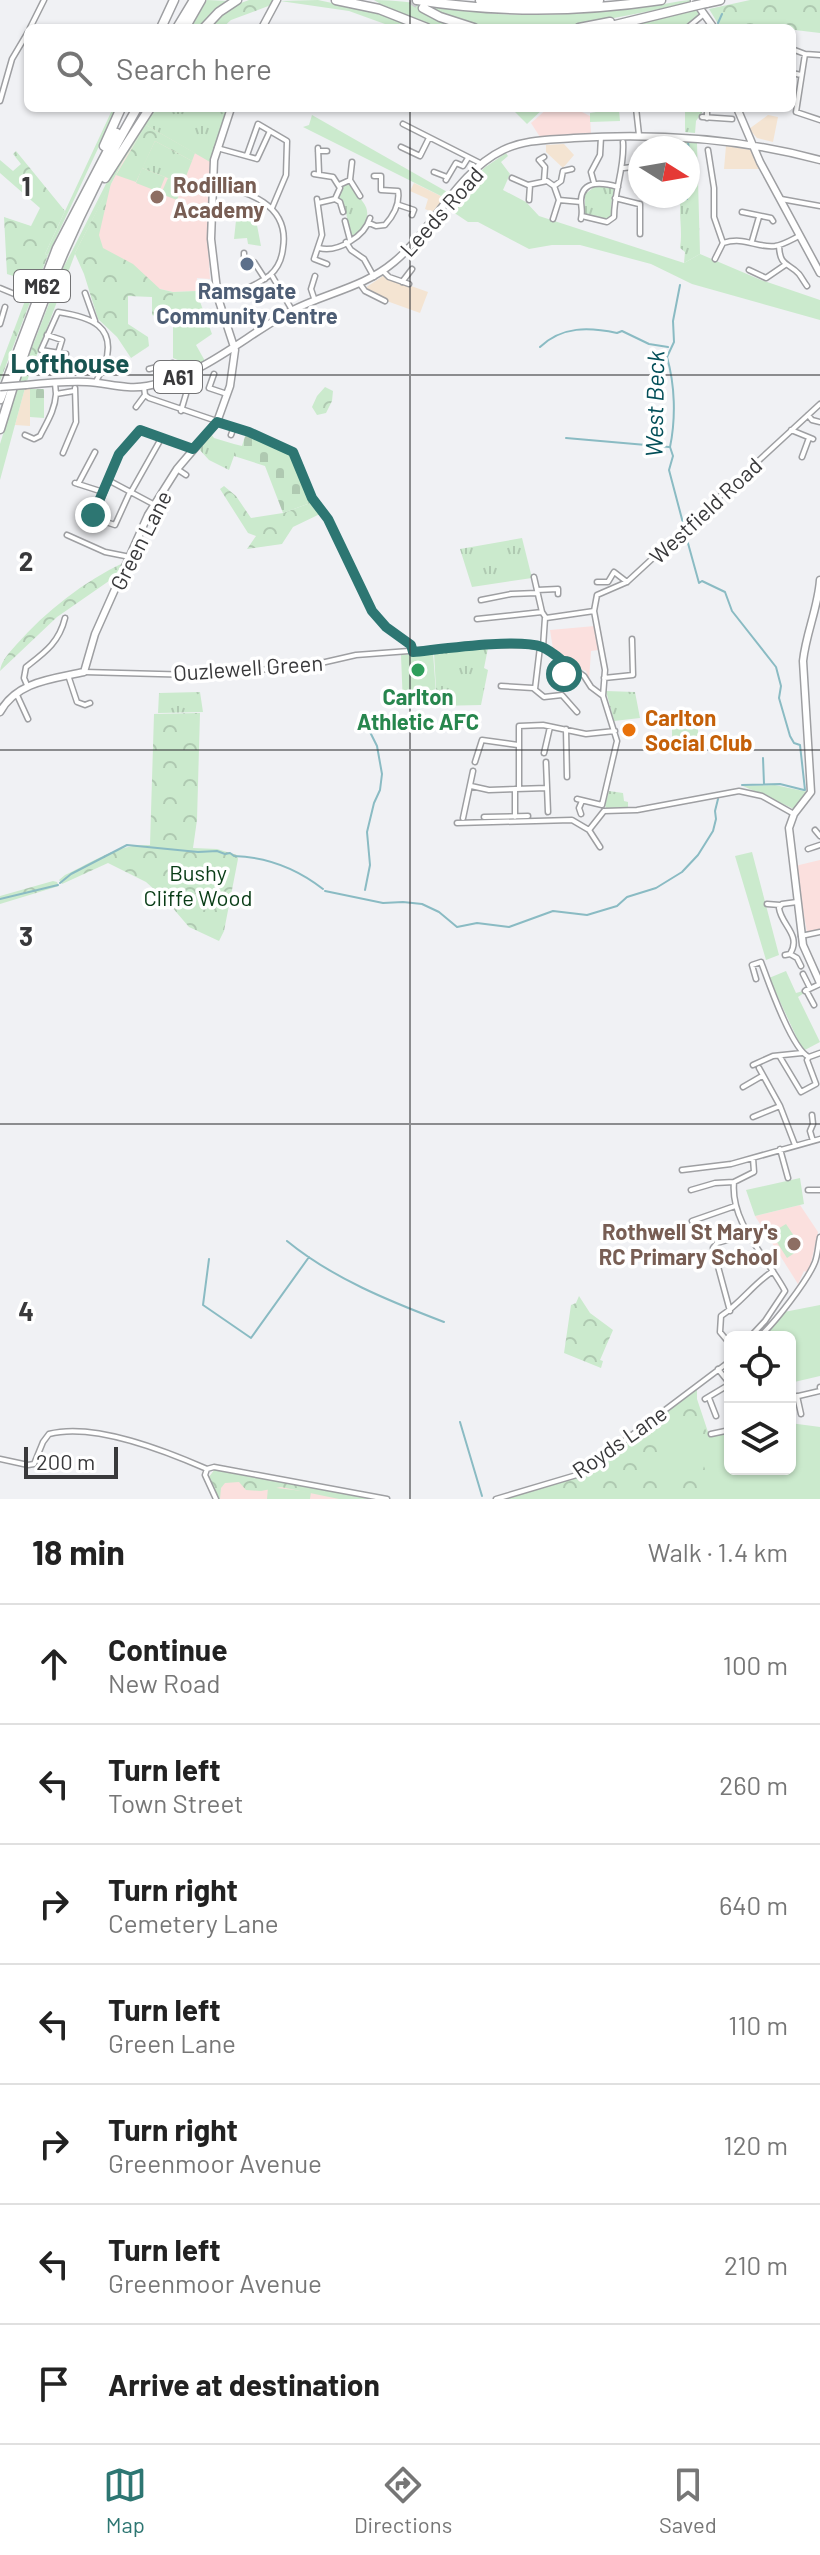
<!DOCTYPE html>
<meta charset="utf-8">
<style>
:root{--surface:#fff;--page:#f2f2f2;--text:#222;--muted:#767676;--line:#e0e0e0;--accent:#2d7672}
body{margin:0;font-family:Barlow,sans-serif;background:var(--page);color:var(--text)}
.controls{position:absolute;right:24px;bottom:24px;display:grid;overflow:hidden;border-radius:12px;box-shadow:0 2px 6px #0004}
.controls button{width:72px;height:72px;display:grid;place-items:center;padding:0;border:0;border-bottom:2px solid var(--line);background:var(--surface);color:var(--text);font:40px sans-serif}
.compass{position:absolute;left:628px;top:136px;width:72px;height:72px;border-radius:50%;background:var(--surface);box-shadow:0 2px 6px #0004;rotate:101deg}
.scale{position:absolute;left:24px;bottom:20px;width:94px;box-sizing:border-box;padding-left:8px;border:4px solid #39393b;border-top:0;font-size:22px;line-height:28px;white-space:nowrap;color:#39393b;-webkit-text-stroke:6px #fff;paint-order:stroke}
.stop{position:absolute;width:24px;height:24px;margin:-18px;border:6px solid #2d7672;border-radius:50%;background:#fff}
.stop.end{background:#2d7672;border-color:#fff;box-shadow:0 2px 8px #0008}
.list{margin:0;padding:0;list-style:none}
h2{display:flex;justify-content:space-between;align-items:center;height:104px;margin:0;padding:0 32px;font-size:34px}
h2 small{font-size:26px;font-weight:400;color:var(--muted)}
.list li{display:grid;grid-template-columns:52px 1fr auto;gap:24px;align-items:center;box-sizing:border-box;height:120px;padding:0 32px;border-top:2px solid var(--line)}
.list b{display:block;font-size:30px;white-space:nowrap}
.list p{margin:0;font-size:26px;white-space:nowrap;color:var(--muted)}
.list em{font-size:26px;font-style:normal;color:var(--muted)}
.icon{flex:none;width:44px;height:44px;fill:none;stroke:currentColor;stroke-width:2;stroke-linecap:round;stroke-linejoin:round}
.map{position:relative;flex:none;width:820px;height:1499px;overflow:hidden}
.search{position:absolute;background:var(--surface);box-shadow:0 2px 6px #0004;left:24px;right:24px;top:24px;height:88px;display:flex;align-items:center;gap:20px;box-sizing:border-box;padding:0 28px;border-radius:12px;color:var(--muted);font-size:30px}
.sheet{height:944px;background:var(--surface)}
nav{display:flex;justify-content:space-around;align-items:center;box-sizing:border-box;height:112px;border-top:2px solid var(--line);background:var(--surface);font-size:22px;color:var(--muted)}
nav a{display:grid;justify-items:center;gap:4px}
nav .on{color:var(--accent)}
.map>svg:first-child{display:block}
</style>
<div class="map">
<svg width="820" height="1499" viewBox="0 0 820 1499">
<defs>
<pattern id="forest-crowns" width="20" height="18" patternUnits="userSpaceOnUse" patternTransform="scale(2)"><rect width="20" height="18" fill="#cbeacd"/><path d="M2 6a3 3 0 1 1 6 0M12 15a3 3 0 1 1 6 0" fill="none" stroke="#afc9b1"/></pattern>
<pattern id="cemetery-stones" width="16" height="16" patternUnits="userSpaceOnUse" patternTransform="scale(2)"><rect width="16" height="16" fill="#cbeacd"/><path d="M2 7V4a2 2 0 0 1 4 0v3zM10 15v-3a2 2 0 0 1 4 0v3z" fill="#afc9b1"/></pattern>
<pattern id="park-tufts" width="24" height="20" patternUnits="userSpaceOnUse" patternTransform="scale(2)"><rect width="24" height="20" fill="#cbeacd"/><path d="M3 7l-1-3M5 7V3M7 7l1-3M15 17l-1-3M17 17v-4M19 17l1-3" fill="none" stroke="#afc9b1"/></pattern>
</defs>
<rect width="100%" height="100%" fill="#f0f1f4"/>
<path fill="#f4e4d2" d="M768,115L778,117L773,142L757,138L749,129Z
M564,144L574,155L563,168L546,152V145Z
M726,146L751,150L761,169H724Z
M414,183L445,198L432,212L425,209L428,199L410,191Z
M383,276L428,292L420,313L384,300L365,288Z
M25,388L30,389V426L15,425Z"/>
<path fill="#fbe0de" d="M158,108L216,143L210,162L208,246L210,279L197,278L196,291L173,292L160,289L75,253L123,161Z
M548,108H574L590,116L591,133L540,137L531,123Z
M595,626L598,650L591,651L589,680L586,671L574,667L553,649L550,630Z
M820,860V930L807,932L795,866Z
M800,1205L818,1232L810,1267L806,1272L804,1271L798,1284L755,1216Z
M215,1469L350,1499H217L209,1477Z"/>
<path fill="#cbeacd" d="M207,0L228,1L201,28H191Z
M318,0L374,12L417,28H396L349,11L280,1Z
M374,0C415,0 455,11 497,14C559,17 620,12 681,1L690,0L692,3L562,28H487L426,7L418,9L461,28H434L376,6L379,3Z
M698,9L699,15L686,28H620Z
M113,108H117L48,255L45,254Z
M154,108H158L123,161L75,253H71L115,166Z
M511,108H544L527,124Z
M598,108L619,110L620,121L590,122V113L596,112Z
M312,115L449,193L445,198L303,127L309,125Z
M506,153L508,156L501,162L510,174L503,190L526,202L539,216L684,263L700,254L761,280L820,300V320L692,284L651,264L580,245H552L529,249L478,222H468L447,208L484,168Z
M142,168L165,177L159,192L136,183Z
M168,178L183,184L177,200L161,194Z
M196,291L212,334L196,345L205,361L183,371L180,369L186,367L185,363L173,358V292Z
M25,388L0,480V444L17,389Z
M433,653L437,706H403L401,655Z
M672,714H698V746H672Z
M775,785L808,792L794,809L743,786Z
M752,852L779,955L766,960L735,856Z
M786,971L796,993L803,991L804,993L798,997L820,1042L803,1051L769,978Z
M800,1178L804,1204L755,1216L746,1190Z
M786,1224L802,1248L787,1258L771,1233Z
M820,1305V1376L790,1383V1337H763L784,1312Z
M697,1386V1399L709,1435L730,1434V1469H790V1423L820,1427V1499H506L582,1476Z
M268,1487L311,1492L310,1499H267Z"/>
<path fill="url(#forest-crowns)" d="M249,0H273L271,5L231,20L222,28H208C220,14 232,6 249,0Z
M750,0H820V33L770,27L736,28L735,24L720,27L709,9Z
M146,125L195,153L192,161L155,141L136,182L116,175Z
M16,151L65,211L45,254L48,255L0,381V367L32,282L7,274L4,217L31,226L40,208L0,173V160L13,171L21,164L13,154Z
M111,183L99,235L103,248L133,264L160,289L173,292V323L152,315V297L128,296V324L148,337L149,346L131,358L117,337L98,319L84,274L75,254L27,381H19L62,270L71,253H75Z
M325,387L333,391L332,401L326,413L317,415L312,407L317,396Z
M224,486L236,496L251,518L283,513L313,502L322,513L293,527L282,544L247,549L256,536L248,533L220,489Z
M125,562L119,574L57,617L0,671C1,661 9,653 16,645C47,610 83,582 125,562Z
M200,713L197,820L193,848L217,849L237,855L238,859L224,931L219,941L189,927L165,899L146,882L108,863L62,884L59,880L65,875C95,861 117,844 150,845L154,714Z
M53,881L57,882L59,886L0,904V896Z
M579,1296L590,1313L613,1330L600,1360L603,1361L601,1368L564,1353L571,1305L576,1303Z
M696,1389V1401L708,1437L685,1431L673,1410L665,1412Z
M650,1424L659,1427L661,1434L659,1499H612L607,1492L546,1499H506L582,1476Z
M687,1454L700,1456L705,1469L699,1483V1499H680L683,1459Z
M215,1469L374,1499H339L281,1487L261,1491L246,1490L239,1482L225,1483L221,1488L220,1499H217L209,1477Z"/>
<path fill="url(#cemetery-stones)" d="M30,389H44V418L30,417Z
M246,433L292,454L313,502L283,513L265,466L234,456V444L242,446Z"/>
<path fill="url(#park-tufts)" d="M158,108H229L210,162L146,125Z
M681,108H705L696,121L695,133L685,132V110Z
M155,141L192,161L183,184L142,168Z
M684,141L697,143L700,254L684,263L685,252L680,248C683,229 678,214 681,196H688V148H684Z
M352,182C358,205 377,203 361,231L350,237L346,212L338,200L343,186Z
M597,185L614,189L611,205L613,215L608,220L585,214V194Z
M237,211L256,220L261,246L248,244L247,238L234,239Z
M211,434L214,438L234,444V456L229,470L209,460L198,448Z
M522,538L532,578L472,587L460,549Z
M488,648L484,668L488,670L481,705L437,706L434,653Z
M606,691L635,692L640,718L614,721Z
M200,692L203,712L158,713L159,693Z
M609,791L623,793L624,801L628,802V809H607L605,806Z"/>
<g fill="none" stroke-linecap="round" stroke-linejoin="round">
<path stroke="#8abbc3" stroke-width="2" d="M718,23L722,14
M688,142L691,166L688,192
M687,199V196
M680,285L673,321L674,342L667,357C675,385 676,418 670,447L673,456L669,470L683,523
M540,347C562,326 589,327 617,333L622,331L649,344L668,347
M566,438L669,447
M686,536L699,583L702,581L725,592L732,611L776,667L781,686L779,698L790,736L794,743L800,745L805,790
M763,758L764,784
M742,785L780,784L804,790
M60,883L71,874L127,845L198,852L217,851L225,854L230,853L234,856C267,857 296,868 323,889
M365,890L370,865L367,832L374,803L380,790L382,774L377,746L368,728
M325,891L383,903L403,902L422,904L439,912L457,927L477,923L509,927L553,911L587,915L617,906L627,897L656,888L682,872L698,855L713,831L716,819L715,811L718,799
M0,899L58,885
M287,1241C332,1278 389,1301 444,1322
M209,1259L203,1305L251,1338L309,1257
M460,1422L482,1496"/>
<path stroke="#cbcccf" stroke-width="8" stroke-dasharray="8 4" stroke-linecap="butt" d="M411,0L423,8"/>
<g stroke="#9e9fa2" stroke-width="7">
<path id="minor" d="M30,28L44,0
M687,28L704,14
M792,49L805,54L820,55
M805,54L796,112L820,120
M792,73L801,75
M0,101L12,59L28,32
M636,108L639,135
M702,117L732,119
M707,118V108
M403,124L482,164
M401,147L420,156L429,138
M217,148L257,159L270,131
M318,148L319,173
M708,150L714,188V217L723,243
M318,151H327
M247,155L258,124L287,141L286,175L272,208
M624,168L640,166
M434,172L447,177
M314,174L333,177L340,188L335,199L318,203
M512,178L528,185L547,181L554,186L559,200L581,202
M350,180L360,196
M446,180L456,163L463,166L468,158
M544,181L545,167L539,160L544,157
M594,183L591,172L600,155L601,137
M213,184C247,191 290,204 283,248C282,258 278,268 270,275C255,287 236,293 218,298
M339,185L350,180L352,162
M554,186L561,181L563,171L572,169
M615,198L639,204
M317,199L322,235L314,259L327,264
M335,199L340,202L343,212
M781,199L820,206
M529,200L530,185
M399,205L414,210L412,215
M742,212L771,218L773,221
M582,216L607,222L614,217C614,190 625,168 623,142
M553,219L559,200
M581,219C583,211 581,208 581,200C582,179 604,183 618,187
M345,221L350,240
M369,223L376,226L385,225C394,215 400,204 398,191L381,190V176H374
M640,234V204
M752,241L759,217
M346,242L351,250L364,259L374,277
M779,246C780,267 788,262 799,274C802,278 804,282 807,286
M319,248C338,253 365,236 370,218
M244,253V259L254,262L265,279
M715,259L723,243C745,236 755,248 775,246C783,245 791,240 799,236
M749,270L766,278L785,265
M383,271L389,277L409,284
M271,274L292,310
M402,282L412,269
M360,284L365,291L385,301
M0,288L24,298
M85,293L95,321
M315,301L311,289L315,276
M0,324L5,307
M47,335L62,340L58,353
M66,354L41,350L58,312C91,317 117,326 105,364C103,371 98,376 96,382
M106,360L121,364
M149,369L173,363L181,376
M214,374L209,388L227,394
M55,383L56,394L74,391
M144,387L145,395L149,398L249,432L293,452L312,498L328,519L372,611L386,627L411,645L413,652
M136,407L145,395
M181,411L186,394
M808,415L812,420L820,422
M791,430L813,439
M25,435L34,439L40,436C47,422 55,410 56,394
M231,435L234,427
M63,453L76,422L75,388
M802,457L809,438
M177,469L186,475
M108,480L155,505
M75,483L103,492
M78,484L95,452
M130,492L115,525L94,518L119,454L139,431L143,430L193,449
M131,492L162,437
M67,535L105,552L130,557
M534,577L542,612L546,618
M597,582H608L614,572L627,582
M537,590L558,589V594
M481,600L511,594L537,593
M546,618L594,611
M477,619L542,612
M543,647L545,618
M84,672L196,675L308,666L356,655L488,645H526L540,647L550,651L584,676L591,687L603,696
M68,675L77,702L85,705L90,703
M604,678L633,675L632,639
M27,685L24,678L26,667C44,653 59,643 65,618
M564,685V674L569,666
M501,686L533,688L544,697L562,695L577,712
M535,689L540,647
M17,695L28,719
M566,729L567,777
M544,753L550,727
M475,762L482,740L518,745
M546,762L548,812
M471,786L489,790L547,788
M515,789V817
M519,789V726L543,725L586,734L615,731
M577,799L602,805
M602,805L617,741L603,696L605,670L594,611L597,595L627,582L820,404
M604,811L637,810L739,791L762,796L794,814
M581,814L579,808L582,801
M484,817L528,816
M463,818L473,771
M457,823L572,820L589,830L600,847
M589,830L604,811
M815,830L820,836
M808,849L820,845
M767,904L780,905
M801,936L820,932
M790,954L797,958L801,966
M785,955L790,954C802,935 781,925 779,908L782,904L797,902
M803,974L810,988
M756,979L752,965L761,962C768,981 792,1050 809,1057
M806,990L814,1005
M805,991L820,984
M780,1057L801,1092L816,1084L807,1060L809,1057
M809,1057L820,1053
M753,1065L773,1056L802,1053
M759,1068L780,1106L795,1145
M743,1087L762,1076
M812,1115L813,1124L810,1131L813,1141
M753,1117L780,1106
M780,1149L788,1178
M682,1170L731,1164L820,1139
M691,1190L715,1183L734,1182
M808,1190H820
M692,1221L735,1206
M730,1311L713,1248L717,1243L749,1234
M750,1337L765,1321L785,1291C767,1257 730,1223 734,1182L754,1172L753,1158
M759,1337C774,1324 808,1280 815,1262C818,1254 818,1245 820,1237
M730,1344L720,1332L721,1316C741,1303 753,1284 773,1271
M820,1387V1388
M797,1396L801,1414
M709,1398L716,1416
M790,1398L820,1391
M705,1399L730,1384L718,1369
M711,1434L730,1430
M0,1459L28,1465L34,1464L43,1442L49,1434C94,1422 166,1451 207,1469L214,1467L387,1499
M207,1469L205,1475L216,1499
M496,1499L580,1474L730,1361"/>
</g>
<g stroke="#9e9fa2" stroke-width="9">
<path id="major" d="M694,0L714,28
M262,28L277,0
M737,108L760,162L820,273
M26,385C46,383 66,381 87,382C107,383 127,390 147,386C202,377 243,337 291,311C325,293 363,288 394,262C432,231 457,172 503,150C525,139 550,140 574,138C658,133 739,138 820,160
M820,580C818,608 806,633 803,661L811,792L794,814L789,828L803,945L820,983
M0,712C17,681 53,679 84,672L95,634L148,515L177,469L217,422L230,386L235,350L218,298L211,239L214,160L231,108"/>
</g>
<g stroke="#9e9fa2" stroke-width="11">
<path id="highway" d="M336,0L379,9L427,28
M417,0C498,13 581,12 661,0
M480,0L553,3L599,0
M706,3L720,0
M423,8L440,17L474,28
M161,28L174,0
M177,28L194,0
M185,28L201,0
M204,28L219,12L237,0
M579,28L610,22
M603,28L693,6
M104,146L121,108
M105,178L150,108
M0,399L57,248L117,133
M0,429C32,318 79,208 137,108"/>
</g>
<use href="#minor" stroke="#fff" stroke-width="4"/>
<use href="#major" stroke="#fff" stroke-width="6"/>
<use href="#highway" stroke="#fff" stroke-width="8"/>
<g stroke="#9e9fa2" stroke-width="9" stroke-linecap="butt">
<path id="major-bridge" d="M0,387L26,385"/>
</g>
<g stroke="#9e9fa2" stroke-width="11" stroke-linecap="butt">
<path id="highway-bridge" d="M693,6L706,3"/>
</g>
<use href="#major-bridge" stroke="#fff" stroke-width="6"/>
<use href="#highway-bridge" stroke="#fff" stroke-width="8"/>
</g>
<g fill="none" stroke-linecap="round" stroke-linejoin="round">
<path stroke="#2d7672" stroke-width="10" d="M93,515L119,454L140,430L193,449L217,422L249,432L293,452L312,498L328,519L372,611L386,627L411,645L413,652C442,649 518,638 542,647C552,651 561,660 569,666L564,674"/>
</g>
<path fill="none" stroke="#39393b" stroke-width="2" stroke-opacity="0.55" d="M410,0V28M410,108V1499M0,375H820M0,750H820M0,1124H820"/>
<g fill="#8d6e63" stroke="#fff" stroke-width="3">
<circle cx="157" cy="197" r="8"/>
<circle cx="794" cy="1244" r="8"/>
</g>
<circle fill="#5c6f8a" stroke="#fff" stroke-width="3" cx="247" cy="264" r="8"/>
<circle fill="#2e9e5b" stroke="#fff" stroke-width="3" cx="418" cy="670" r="8"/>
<circle fill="#e8710a" stroke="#fff" stroke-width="3" cx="629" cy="730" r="8"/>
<g text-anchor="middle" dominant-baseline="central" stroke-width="7" stroke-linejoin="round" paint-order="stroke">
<g fill="#fff" stroke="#747476" stroke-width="2">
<rect x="14" y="270" width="56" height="32" rx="6"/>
<rect x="154" y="361" width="48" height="32" rx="6"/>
</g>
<g font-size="20" font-weight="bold" fill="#39393b">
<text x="42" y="286">M62</text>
<text x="178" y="377">A61</text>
</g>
<g font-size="22" font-weight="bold" fill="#785e54" stroke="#fff" text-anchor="start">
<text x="173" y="184">Rodillian<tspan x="173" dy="25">Academy</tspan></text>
<text x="778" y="1231" text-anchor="end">Rothwell St Mary's<tspan x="778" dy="25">RC Primary School</tspan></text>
</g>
<g font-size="22" fill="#39393b" stroke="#fff">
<text transform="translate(441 211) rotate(-48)">Leeds Road</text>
<text transform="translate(705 510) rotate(-43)">Westfield Road</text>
<text transform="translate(140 540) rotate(-63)">Green Lane</text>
<text transform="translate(248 667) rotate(-4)">Ouzlewell Green</text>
<text transform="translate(619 1441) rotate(-35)">Royds Lane</text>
</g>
<g font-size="22" font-weight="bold" fill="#4e5e75" stroke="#fff">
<text x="247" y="290">Ramsgate<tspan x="247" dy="25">Community Centre</tspan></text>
</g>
<g font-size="22" font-weight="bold" fill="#27864d" stroke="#fff">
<text x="418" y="696">Carlton<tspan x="418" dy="25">Athletic AFC</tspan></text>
</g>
<g font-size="22" font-weight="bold" fill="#c56008" stroke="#fff" text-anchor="start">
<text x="645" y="717">Carlton<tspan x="645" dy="25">Social Club</tspan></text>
</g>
<g font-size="22" fill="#093c16" stroke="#fff">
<text x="198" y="872">Bushy<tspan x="198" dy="25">Cliffe Wood</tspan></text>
</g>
<g font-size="24" font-style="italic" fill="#024e58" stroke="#fff">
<text transform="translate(654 404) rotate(-89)">West Beck</text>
</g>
<g font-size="26" font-weight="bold" fill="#185451" stroke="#fff">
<text x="70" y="362">Lofthouse</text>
</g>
</g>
<g font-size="26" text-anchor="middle" font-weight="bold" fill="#39393b" stroke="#fff" stroke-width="7" stroke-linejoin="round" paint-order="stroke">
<text x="26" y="196">1</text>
<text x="26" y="571">2</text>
<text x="26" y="946">3</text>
<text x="26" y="1321">4</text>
</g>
</svg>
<div class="controls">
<button><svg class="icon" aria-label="locate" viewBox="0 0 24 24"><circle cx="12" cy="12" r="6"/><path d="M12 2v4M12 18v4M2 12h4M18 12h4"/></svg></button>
<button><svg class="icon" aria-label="layers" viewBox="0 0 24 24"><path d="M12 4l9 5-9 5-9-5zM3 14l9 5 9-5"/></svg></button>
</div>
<svg class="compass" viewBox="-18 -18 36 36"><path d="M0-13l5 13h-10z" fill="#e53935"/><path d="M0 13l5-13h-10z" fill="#767676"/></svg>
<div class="scale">200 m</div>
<div class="stop" style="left:564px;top:674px"></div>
<div class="stop end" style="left:93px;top:515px"></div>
<div class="search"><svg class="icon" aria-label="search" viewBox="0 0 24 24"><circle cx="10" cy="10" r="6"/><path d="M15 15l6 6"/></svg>Search here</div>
</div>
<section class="sheet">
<h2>18 min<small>Walk · 1.4 km</small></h2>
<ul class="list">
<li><svg class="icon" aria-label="ahead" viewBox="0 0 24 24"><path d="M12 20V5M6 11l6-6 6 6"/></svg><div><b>Continue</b><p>New Road</p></div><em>100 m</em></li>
<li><svg class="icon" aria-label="left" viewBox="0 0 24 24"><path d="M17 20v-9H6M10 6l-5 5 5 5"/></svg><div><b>Turn left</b><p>Town Street</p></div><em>260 m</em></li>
<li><svg class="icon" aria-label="right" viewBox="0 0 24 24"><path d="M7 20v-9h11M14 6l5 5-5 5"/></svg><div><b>Turn right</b><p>Cemetery Lane</p></div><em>640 m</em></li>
<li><svg class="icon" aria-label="left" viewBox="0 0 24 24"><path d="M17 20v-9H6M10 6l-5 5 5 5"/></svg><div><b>Turn left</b><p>Green Lane</p></div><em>110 m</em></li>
<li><svg class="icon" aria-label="right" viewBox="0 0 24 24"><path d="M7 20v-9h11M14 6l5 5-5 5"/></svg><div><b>Turn right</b><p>Greenmoor Avenue</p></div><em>120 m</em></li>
<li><svg class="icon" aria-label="left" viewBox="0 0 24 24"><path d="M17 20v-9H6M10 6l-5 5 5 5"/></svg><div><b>Turn left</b><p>Greenmoor Avenue</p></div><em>210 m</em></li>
<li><svg class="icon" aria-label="arrive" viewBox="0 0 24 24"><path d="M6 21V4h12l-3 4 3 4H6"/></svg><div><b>Arrive at destination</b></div></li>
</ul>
</section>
<nav>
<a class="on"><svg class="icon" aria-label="map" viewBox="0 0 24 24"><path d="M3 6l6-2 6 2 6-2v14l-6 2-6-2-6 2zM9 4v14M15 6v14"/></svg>Map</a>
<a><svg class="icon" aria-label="directions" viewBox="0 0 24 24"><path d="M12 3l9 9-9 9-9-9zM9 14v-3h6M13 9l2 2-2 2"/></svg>Directions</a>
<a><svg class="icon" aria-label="saved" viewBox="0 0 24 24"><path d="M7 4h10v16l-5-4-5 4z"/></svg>Saved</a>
</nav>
